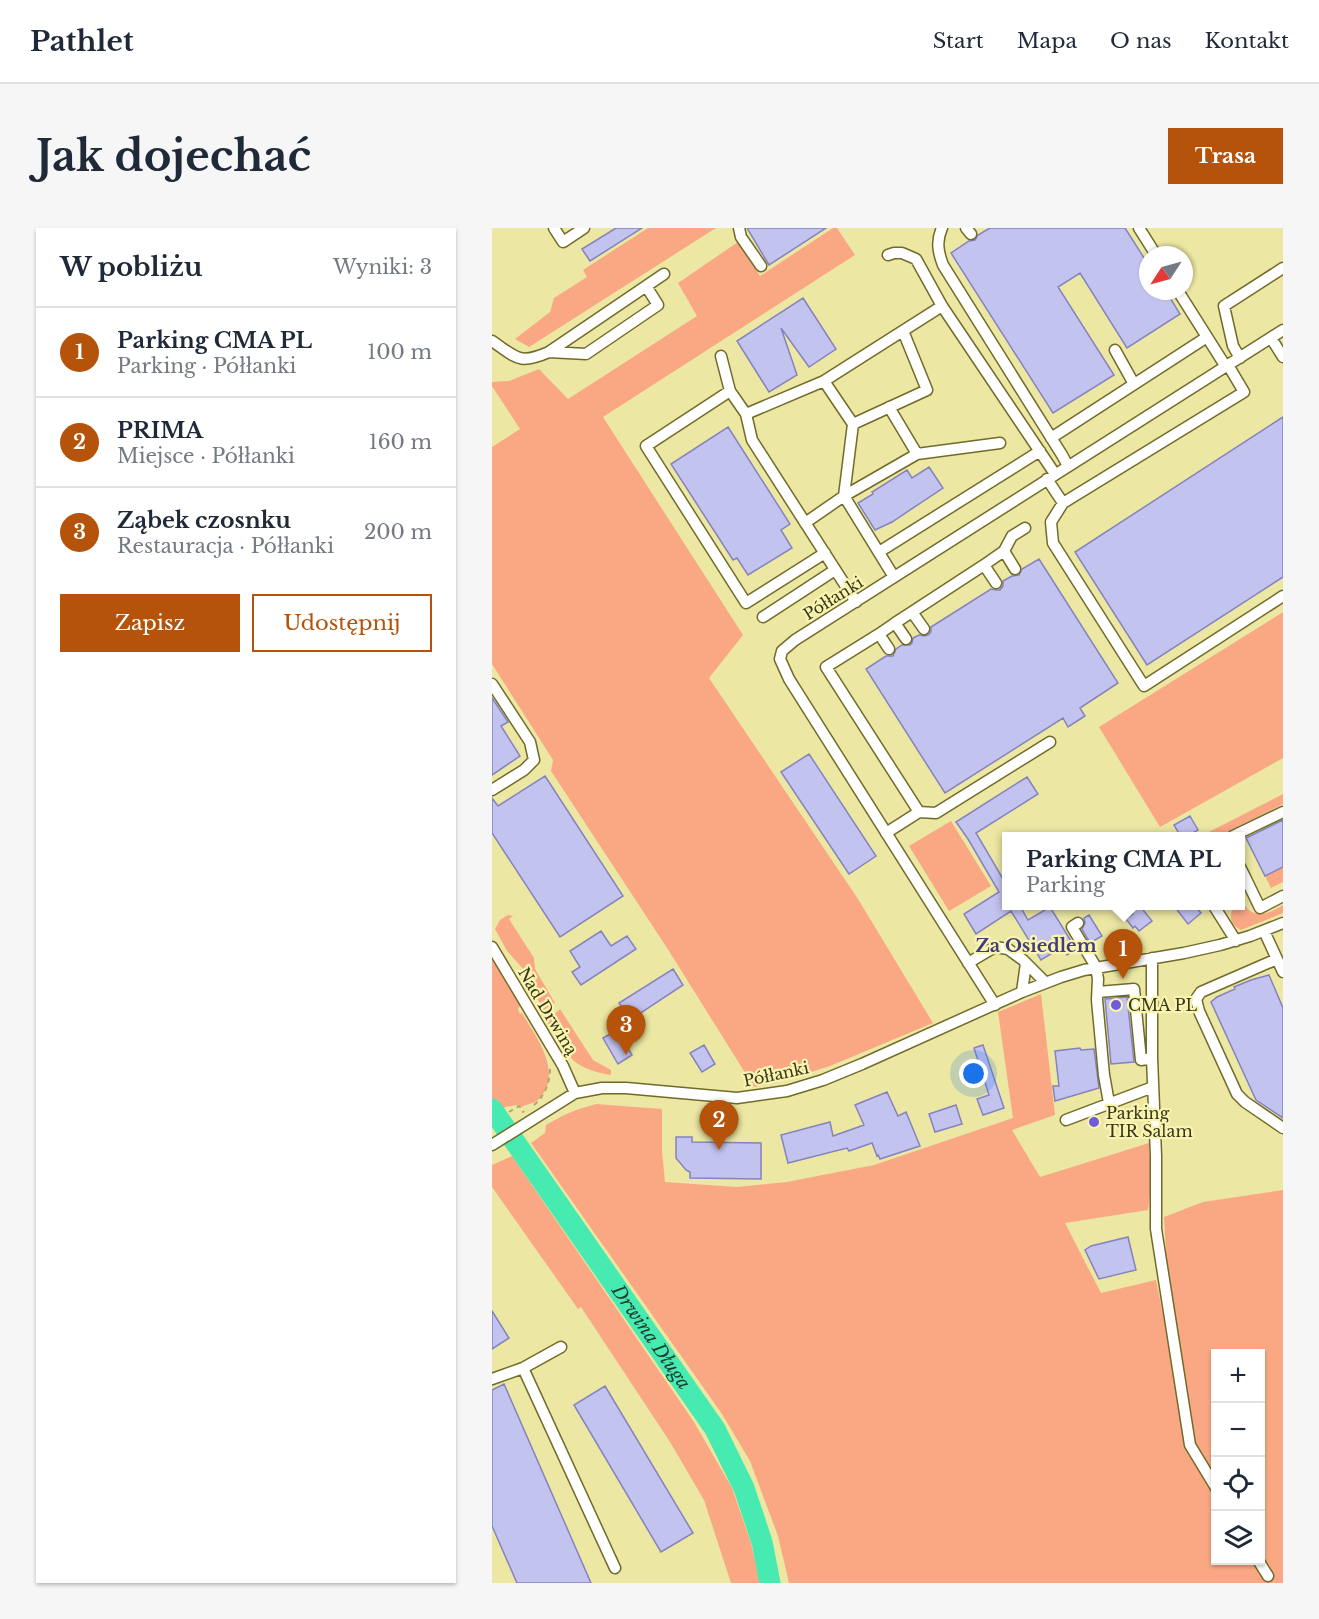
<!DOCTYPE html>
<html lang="pl">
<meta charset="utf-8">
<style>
:root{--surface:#fff;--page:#f6f6f7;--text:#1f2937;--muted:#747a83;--line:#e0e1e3;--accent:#b45309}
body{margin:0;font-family:"Libre Baskerville",serif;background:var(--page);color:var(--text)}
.controls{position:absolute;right:18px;bottom:18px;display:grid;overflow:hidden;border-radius:0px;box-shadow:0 2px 4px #0004}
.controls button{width:54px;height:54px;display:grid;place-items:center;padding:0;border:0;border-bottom:2px solid var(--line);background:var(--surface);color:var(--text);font:30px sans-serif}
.compass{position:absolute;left:647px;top:18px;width:54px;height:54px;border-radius:50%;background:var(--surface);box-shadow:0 2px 4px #0004;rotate:234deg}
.you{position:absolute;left:482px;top:846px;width:21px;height:21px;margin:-15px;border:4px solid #fff;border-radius:50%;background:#1a73e8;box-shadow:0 0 0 9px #1a73e833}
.badge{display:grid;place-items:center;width:39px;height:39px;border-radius:50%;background:var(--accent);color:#fff;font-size:20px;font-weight:700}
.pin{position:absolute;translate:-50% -50px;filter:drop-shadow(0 2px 3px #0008)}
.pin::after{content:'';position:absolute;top:32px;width:21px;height:18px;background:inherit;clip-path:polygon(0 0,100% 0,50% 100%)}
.popup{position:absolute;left:510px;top:604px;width:243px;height:78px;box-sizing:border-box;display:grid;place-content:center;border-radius:0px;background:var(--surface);filter:drop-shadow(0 2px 4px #0005);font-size:20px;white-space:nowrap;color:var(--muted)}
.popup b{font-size:22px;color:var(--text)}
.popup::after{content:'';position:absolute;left:50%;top:100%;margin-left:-12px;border:12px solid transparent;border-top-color:var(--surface)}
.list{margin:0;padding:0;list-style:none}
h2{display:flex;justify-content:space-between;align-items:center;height:78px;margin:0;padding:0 24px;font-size:26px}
h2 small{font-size:20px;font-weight:400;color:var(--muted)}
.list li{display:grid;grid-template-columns:39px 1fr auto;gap:18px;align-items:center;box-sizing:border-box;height:90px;padding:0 24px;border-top:2px solid var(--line)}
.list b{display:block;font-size:22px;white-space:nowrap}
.list p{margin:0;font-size:20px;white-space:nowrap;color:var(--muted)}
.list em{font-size:20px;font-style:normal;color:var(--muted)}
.actions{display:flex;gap:12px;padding:18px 24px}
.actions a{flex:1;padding:14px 0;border:2px solid var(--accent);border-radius:0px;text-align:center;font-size:21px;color:var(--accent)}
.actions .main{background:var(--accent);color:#fff}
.icon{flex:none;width:33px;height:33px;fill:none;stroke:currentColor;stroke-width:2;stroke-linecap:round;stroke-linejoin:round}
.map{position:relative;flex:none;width:791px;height:1355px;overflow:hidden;border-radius:0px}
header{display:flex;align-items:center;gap:36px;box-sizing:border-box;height:84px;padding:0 30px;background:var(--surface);border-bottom:2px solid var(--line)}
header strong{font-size:28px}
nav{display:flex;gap:33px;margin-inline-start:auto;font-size:21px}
.intro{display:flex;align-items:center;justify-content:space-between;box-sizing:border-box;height:144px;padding:0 36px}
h1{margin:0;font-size:42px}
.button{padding:15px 27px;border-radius:0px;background:var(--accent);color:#fff;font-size:21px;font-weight:700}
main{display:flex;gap:36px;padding:0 36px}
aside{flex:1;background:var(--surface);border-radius:0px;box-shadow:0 2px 4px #0004}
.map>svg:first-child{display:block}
</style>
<header>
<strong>Pathlet</strong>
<nav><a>Start</a><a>Mapa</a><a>O nas</a><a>Kontakt</a></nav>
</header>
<div class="intro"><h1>Jak dojechać</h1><a class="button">Trasa</a></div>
<main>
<aside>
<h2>W pobliżu<small>Wyniki: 3</small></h2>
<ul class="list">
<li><span class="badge">1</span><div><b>Parking CMA PL</b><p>Parking · Półłanki</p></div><em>100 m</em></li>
<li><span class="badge">2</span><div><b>PRIMA</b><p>Miejsce · Półłanki</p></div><em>160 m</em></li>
<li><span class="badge">3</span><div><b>Ząbek czosnku</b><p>Restauracja · Półłanki</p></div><em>200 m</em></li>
</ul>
<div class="actions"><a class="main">Zapisz</a><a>Udostępnij</a></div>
</aside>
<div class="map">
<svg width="791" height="1355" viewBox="0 0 791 1355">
<rect width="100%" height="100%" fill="#ece7a3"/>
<path fill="#faa884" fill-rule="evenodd" d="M156,0H224L37,119L23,111L58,84L62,70L95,49L91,42Z
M341,0H345L363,27L111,189L251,407L217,450L366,671L441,795L338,838L294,852L262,859L177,723L59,543L61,532L0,436V219L28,201L0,158V154L17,153L47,141L76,171L205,88L186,55L246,14L268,48Z
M791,384V530L668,599L607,499Z
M791,566V576L739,602L730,608H709Z
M459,593L499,658L457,683L417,618Z
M791,639V654L779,660L773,648Z
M748,669C751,673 753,679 757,682C766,691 782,683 791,677V685L749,702C737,696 737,688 742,678H748Z
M16,687L21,688L17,691L42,730L43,741L63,775L52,782L41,763L43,761L33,743L15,723L3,701L8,692Z
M0,731L28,778L26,781L28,786L30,785C44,809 71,843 48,870C42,877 35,875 28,880L25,877L14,879L0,885Z
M549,766L563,887L520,902L548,949L657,915L659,958L656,982L573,995L609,1065L664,1052L680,1131L672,989L711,974L791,962V1355H297L286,1308L258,1233L230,1186L39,915L53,905L54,897L70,888L84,882L104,876L170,881V923L173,954L245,959L295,954L382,937L521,890L506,784ZM724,1126H768V1332H724Z
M68,781L101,832L119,842V847C79,841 73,825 55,793Z
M20,928L202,1194L240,1260L259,1315L268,1355H239L212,1272L178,1214L89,1079L86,1081L0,959V937Z"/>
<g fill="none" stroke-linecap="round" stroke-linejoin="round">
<path stroke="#47ebb1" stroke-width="21" id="s1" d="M0,881L223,1201L252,1260L270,1314L278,1355"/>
</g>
<path fill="#c3c3f0" stroke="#8483bd" stroke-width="1.5" d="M124,0H150L98,33L90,21Z
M255,0H334L277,37Z
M498,0H633L656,36V63H674L688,86L635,120L588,45L566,59L622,147L561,185L459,25L477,13L483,12L486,7Z
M311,70L344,121L317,139L289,100L305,147L277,164L245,113Z
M791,189V349L655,437L583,324Z
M236,199L298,296L289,302L300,320L256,347L245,330L241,332L179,236Z
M437,239L451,260L400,294L383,302L366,275L381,266L380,264L415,242L420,250Z
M547,331L626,455L588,480L593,488L576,499L571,490L453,565L374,441L394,428H401L404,421L410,417H418L420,415L421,410L427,407L432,408L436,407L439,404V399L499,361L504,362H508L511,358V353L520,348L527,347L530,341Z
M0,470L16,494L9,498L28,528L0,547Z
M317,526L384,628L357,646L289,544Z
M53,548L131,668L68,709L0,605V570L6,578Z
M535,549L546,566L484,605L514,656V678H528L536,692L558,679L584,721L575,727L570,719L549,732L519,683L484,706L472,686L507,664L476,611L464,594Z
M698,588L706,602L694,609H689L682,597Z
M791,592V639L773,648L754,610Z
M643,678H648L660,693L647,703L643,698L641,700L634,691L641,686L637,682Z
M682,678H703L709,685L696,696Z
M597,687L610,708L598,715L590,701L593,695L592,690Z
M109,703L119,718L135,708L144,721L89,757L80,744L88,739L78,723Z
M181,741L191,757L138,792L127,775Z
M777,747L791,780V890L764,872L719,774L725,769L743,761L742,759L759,752Z
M635,769L642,834L619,836L613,771Z
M125,802L140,827L126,836L111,810Z
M212,817L223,836L210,844L198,825Z
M491,817L512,880L491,887L485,871L497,867L482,820Z
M588,820L589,822L602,821L607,860L563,873L561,858H567L563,823Z
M395,864L406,888L414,884L428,918L388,931L386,927L385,928L380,915L357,923L355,920L296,935L289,907L338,894L341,908L372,897L363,877Z
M464,877L470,896L443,904L437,886Z
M184,909H200V914L269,915V951L198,950V944L194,942L184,930Z
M636,1009L644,1042L607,1051L593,1022L599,1018Z
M0,1083L17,1110L0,1121Z
M12,1156L99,1355H25L0,1298V1162Z
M113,1158L201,1305L169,1324L82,1177Z"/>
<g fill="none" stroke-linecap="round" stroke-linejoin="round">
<g stroke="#716b29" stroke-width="13">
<path id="minor" d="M62,0L71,14L92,0
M247,0L249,9L269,38
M450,0C444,13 446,24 451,37L570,227L576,238
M474,0L479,6
M647,0L664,27
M396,27L402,25H410L424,31L450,78
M686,63L734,139
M779,110L791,129
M0,113C25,130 27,137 57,124L172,46
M623,122L642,156
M57,124L94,126L166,77L154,58
M229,128L238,163
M748,130L741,118L732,78L791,40
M332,153L450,78L563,246
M397,179L425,226L508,215
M254,186L332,153L361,196L352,268L425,226
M361,196L435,162L411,103
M559,210L715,109
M555,251L571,275L752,164L736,137
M571,275L559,294L561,315L652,458L791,368
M313,295L352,268L402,349
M512,323L520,308L533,300
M387,324L548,223
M333,325L254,375L154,218L238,163L254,186L260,212L364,374
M492,337L512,323L523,341
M420,384L492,337L504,355
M271,389L343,342
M403,395L420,384L432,401
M387,406L403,395L414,411
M397,421L387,406L334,439L427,584
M0,456L38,514L42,532L32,542L0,562
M394,605L427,584L444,585L558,514
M741,608L791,584
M748,639L753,649L748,656
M753,649L768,680L791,668
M722,678L744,713
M586,695L580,699L604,739L606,751L605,772L612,847L617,875
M772,703L791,744
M0,719L71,838L83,865
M660,730V830L664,928V1001L698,1217L724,1260
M785,731L709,764L704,771L707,783L745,866L753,874L791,900
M476,735L503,719L516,721L531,732L553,754
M530,764L534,735
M606,764L642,761L649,832L660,830
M503,777L297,451L288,431L290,423L303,412L791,102
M574,892L661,859
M0,917L83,865L110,860H134L245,870L295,863L331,852L370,836L530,764L569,749L592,742L692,725L728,717L758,708L791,695
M31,1140L69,1119
M0,1151L31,1140L123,1340
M766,1332L776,1348"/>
</g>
<path stroke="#aba771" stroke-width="2" stroke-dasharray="4.5 4.5" stroke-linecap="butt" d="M42,877C53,868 58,854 58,840
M17,884L27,878L31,884L32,883"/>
<use href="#minor" stroke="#fff" stroke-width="10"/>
</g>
<g fill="#6d5ed8" stroke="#f9f4af" stroke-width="2">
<circle cx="624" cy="777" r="6"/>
<circle cx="602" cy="894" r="6"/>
</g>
<g text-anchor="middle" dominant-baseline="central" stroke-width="4.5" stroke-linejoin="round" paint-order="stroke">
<g font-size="16" fill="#38361a" stroke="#f9f4af">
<text transform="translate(341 370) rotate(-32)">Półłanki</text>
<text transform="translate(56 783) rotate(59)">Nad Drwiną</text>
<text transform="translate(284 846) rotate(-12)">Półłanki</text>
</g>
<g font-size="16" fill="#38361a" stroke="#f9f4af" text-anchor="start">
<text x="636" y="777">CMA PL</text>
<text x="614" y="885">Parking<tspan x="614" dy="18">TIR Salam</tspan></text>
</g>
<g font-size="18" font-weight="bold" fill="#423d7a" stroke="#f9f4af">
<text x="544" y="718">Za Osiedlem</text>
</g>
<g font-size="18" font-style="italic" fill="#213b2f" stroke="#f9f4af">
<text stroke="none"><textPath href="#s1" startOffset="278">Drwina Długa</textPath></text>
</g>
</g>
</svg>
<div class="controls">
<button>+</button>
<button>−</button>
<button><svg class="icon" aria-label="locate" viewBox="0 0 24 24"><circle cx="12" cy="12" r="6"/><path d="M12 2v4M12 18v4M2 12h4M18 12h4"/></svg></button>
<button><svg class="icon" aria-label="layers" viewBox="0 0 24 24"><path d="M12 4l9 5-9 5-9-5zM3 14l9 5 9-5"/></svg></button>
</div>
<svg class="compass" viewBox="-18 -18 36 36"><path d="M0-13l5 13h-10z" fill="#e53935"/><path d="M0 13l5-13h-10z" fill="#747a83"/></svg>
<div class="you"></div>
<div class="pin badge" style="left:631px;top:751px">1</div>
<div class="popup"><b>Parking CMA PL</b>Parking</div>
<div class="pin badge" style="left:227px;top:922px">2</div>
<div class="pin badge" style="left:134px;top:827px">3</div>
</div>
</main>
